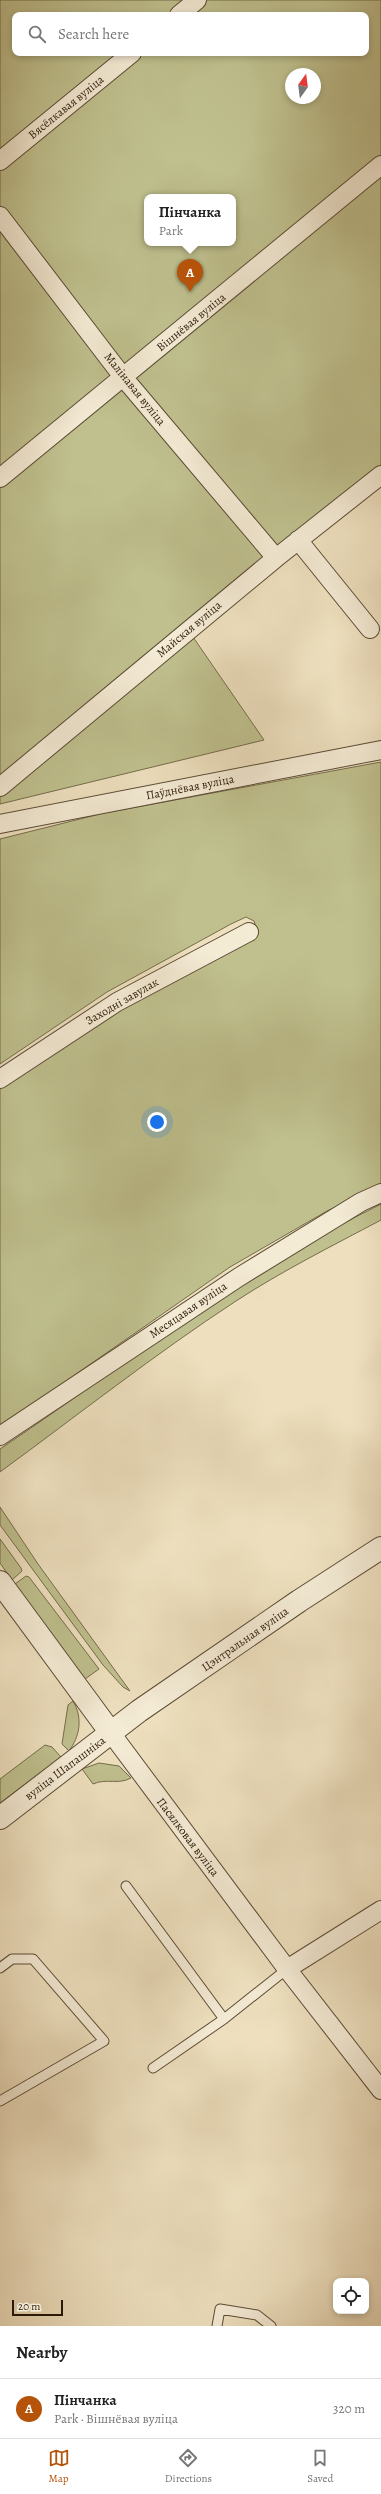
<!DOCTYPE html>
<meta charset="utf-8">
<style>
:root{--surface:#fff;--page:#f2f2f2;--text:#222;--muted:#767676;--line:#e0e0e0;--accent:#b45309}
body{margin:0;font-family:Alegreya,serif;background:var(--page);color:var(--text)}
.controls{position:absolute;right:12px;bottom:12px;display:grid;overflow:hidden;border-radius:8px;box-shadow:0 2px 6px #0003}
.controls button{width:36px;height:36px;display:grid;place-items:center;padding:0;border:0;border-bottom:1px solid var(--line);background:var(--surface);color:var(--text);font:20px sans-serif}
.compass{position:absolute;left:285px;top:68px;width:36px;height:36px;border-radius:50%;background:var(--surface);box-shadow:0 2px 6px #0003;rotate:14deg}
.scale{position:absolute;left:12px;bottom:10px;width:51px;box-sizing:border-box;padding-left:4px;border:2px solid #2b1908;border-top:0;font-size:11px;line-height:14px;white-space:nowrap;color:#2b1908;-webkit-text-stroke:3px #f4ebd5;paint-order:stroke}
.you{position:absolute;left:157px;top:1122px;width:14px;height:14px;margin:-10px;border:3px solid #fff;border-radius:50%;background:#1a73e8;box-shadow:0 0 0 6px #1a73e833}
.badge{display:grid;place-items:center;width:26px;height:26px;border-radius:50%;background:var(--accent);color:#fff;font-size:13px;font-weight:700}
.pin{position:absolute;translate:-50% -33px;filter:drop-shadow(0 1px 2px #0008)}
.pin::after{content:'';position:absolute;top:21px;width:14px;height:12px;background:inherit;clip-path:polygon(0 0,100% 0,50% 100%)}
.popup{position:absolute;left:144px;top:194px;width:92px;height:52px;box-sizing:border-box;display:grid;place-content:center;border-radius:8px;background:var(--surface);filter:drop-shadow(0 1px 3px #0005);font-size:13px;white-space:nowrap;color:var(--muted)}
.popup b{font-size:15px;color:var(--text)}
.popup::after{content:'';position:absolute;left:50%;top:100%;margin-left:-8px;border:8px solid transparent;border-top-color:var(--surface)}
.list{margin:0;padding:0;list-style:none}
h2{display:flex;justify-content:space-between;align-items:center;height:52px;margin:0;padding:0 16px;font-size:17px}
h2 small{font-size:13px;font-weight:400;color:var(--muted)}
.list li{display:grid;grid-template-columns:26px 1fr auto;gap:12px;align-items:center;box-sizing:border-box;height:60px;padding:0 16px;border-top:1px solid var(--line)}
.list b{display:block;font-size:15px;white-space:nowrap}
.list p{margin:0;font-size:13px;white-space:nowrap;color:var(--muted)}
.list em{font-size:13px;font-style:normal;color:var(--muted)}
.icon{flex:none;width:22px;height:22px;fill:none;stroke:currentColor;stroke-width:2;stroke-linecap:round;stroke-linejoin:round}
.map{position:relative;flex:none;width:381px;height:2326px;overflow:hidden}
.search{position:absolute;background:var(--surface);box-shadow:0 2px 6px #0003;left:12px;right:12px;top:12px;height:44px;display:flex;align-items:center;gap:10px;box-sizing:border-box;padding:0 14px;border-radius:8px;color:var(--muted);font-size:15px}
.sheet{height:112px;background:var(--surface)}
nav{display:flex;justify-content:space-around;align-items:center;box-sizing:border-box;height:56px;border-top:1px solid var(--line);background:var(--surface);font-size:11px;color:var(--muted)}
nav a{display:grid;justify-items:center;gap:2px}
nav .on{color:var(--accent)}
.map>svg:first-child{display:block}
</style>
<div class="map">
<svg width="381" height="2326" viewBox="0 0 381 2326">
<rect width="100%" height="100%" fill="#eee0bf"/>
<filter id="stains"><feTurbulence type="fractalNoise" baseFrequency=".005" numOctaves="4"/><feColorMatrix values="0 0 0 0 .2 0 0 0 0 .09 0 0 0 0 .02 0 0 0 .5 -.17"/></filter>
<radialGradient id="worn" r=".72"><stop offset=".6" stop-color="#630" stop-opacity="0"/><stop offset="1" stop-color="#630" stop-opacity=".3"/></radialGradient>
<path fill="#bfc08e" stroke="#756c4b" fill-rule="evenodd" d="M0,0H381V485L193,637L264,740L0,804ZM15,15H366V53H15ZM291,74H315V98H291ZM147,197H233V243H147Z
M381,762V1185L327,1211L230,1267L0,1427V1087L120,1009L255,939L257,930L254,921L246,917L231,924L107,992L0,1064V839L104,813Z
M381,1204V1220C332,1246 282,1271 236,1301C155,1354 78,1415 0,1472V1449C125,1365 246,1271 381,1204Z
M0,1507L38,1564L130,1691L123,1687L103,1665L0,1525Z
M0,1539L21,1568L22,1571L12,1580L0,1563Z
M26,1576L29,1577L99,1669L85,1679L15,1584Z
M73,1701C83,1718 80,1736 69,1751L62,1744L68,1705Z
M45,1745L52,1747L61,1757L0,1803V1779Z
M99,1763L119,1766L131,1778C119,1785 106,1778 93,1784L82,1769Z"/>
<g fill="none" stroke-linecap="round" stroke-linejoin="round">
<g stroke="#5c4b36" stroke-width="11">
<path id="service" d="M126,1886L224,2019
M0,1968L12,1959H33L104,2041L0,2101
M153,2068L224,2019L287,1969
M217,2326L220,2309L257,2315L271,2326"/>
</g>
<g stroke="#5c4b36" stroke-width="20">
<path id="minor" d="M179,15L197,0
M0,161L132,53
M0,216L123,377L276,558
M0,478L381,165
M298,540L370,629
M0,787L276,558L381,475
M0,824L381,750
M0,1079L117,1002L249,932
M0,1436L239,1277L361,1202L381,1193
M111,1733L287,1969L381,2090
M287,1969L381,1910"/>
</g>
<g stroke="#5c4b36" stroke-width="24">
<path id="tertiary" d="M0,1582L111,1733
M0,1818L139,1711L299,1601L381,1548"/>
</g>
<use href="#service" stroke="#f4ebd5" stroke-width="9"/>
<use href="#minor" stroke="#f4ebd5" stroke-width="18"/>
<use href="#tertiary" stroke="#f4ebd5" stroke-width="22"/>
</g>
<g text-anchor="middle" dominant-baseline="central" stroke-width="3" stroke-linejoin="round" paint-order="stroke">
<g font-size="12" fill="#2b1908" stroke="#f4ebd5">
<text transform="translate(66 107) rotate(-39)">Вясёлкавая вуліца</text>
<text transform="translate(191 322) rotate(-39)">Вішнёвая вуліца</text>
<text transform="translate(135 389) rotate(51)">Малінавая вуліца</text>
<text transform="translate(189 629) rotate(-40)">Майская вуліца</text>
<text transform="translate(190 787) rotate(-11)">Паўднёвая вуліца</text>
<text transform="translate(122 1001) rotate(-30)">Заходні завулак</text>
<text transform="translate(188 1310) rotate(-34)">Месяцавая вуліца</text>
<text transform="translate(245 1639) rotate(-35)">Цэнтральная вуліца</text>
<text transform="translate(65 1768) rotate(-37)">вуліца Шапашніка</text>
<text transform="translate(188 1837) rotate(53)">Пасялковая вуліца</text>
</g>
</g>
<rect width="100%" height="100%" filter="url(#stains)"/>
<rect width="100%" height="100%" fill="url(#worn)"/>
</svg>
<div class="controls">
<button><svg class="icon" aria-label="locate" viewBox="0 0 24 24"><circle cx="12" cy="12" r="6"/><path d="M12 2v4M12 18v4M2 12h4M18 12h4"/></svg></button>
</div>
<svg class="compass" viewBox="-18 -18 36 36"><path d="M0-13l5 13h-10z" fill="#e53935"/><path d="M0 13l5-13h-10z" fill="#767676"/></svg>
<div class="scale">20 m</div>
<div class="you"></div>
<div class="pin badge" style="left:190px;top:292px">A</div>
<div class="popup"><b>Пінчанка</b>Park</div>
<div class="search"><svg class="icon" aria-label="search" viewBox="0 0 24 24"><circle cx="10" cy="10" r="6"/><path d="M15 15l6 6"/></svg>Search here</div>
</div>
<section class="sheet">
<h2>Nearby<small></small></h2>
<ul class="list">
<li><span class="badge">A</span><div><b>Пінчанка</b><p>Park · Вішнёвая вуліца</p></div><em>320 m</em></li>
</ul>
</section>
<nav>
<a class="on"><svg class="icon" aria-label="map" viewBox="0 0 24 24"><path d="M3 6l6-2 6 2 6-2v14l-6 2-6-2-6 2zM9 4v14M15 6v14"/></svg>Map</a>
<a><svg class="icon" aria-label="directions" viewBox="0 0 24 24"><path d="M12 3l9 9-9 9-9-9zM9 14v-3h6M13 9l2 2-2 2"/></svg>Directions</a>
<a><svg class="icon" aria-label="saved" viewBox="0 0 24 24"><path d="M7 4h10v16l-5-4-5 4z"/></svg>Saved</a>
</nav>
